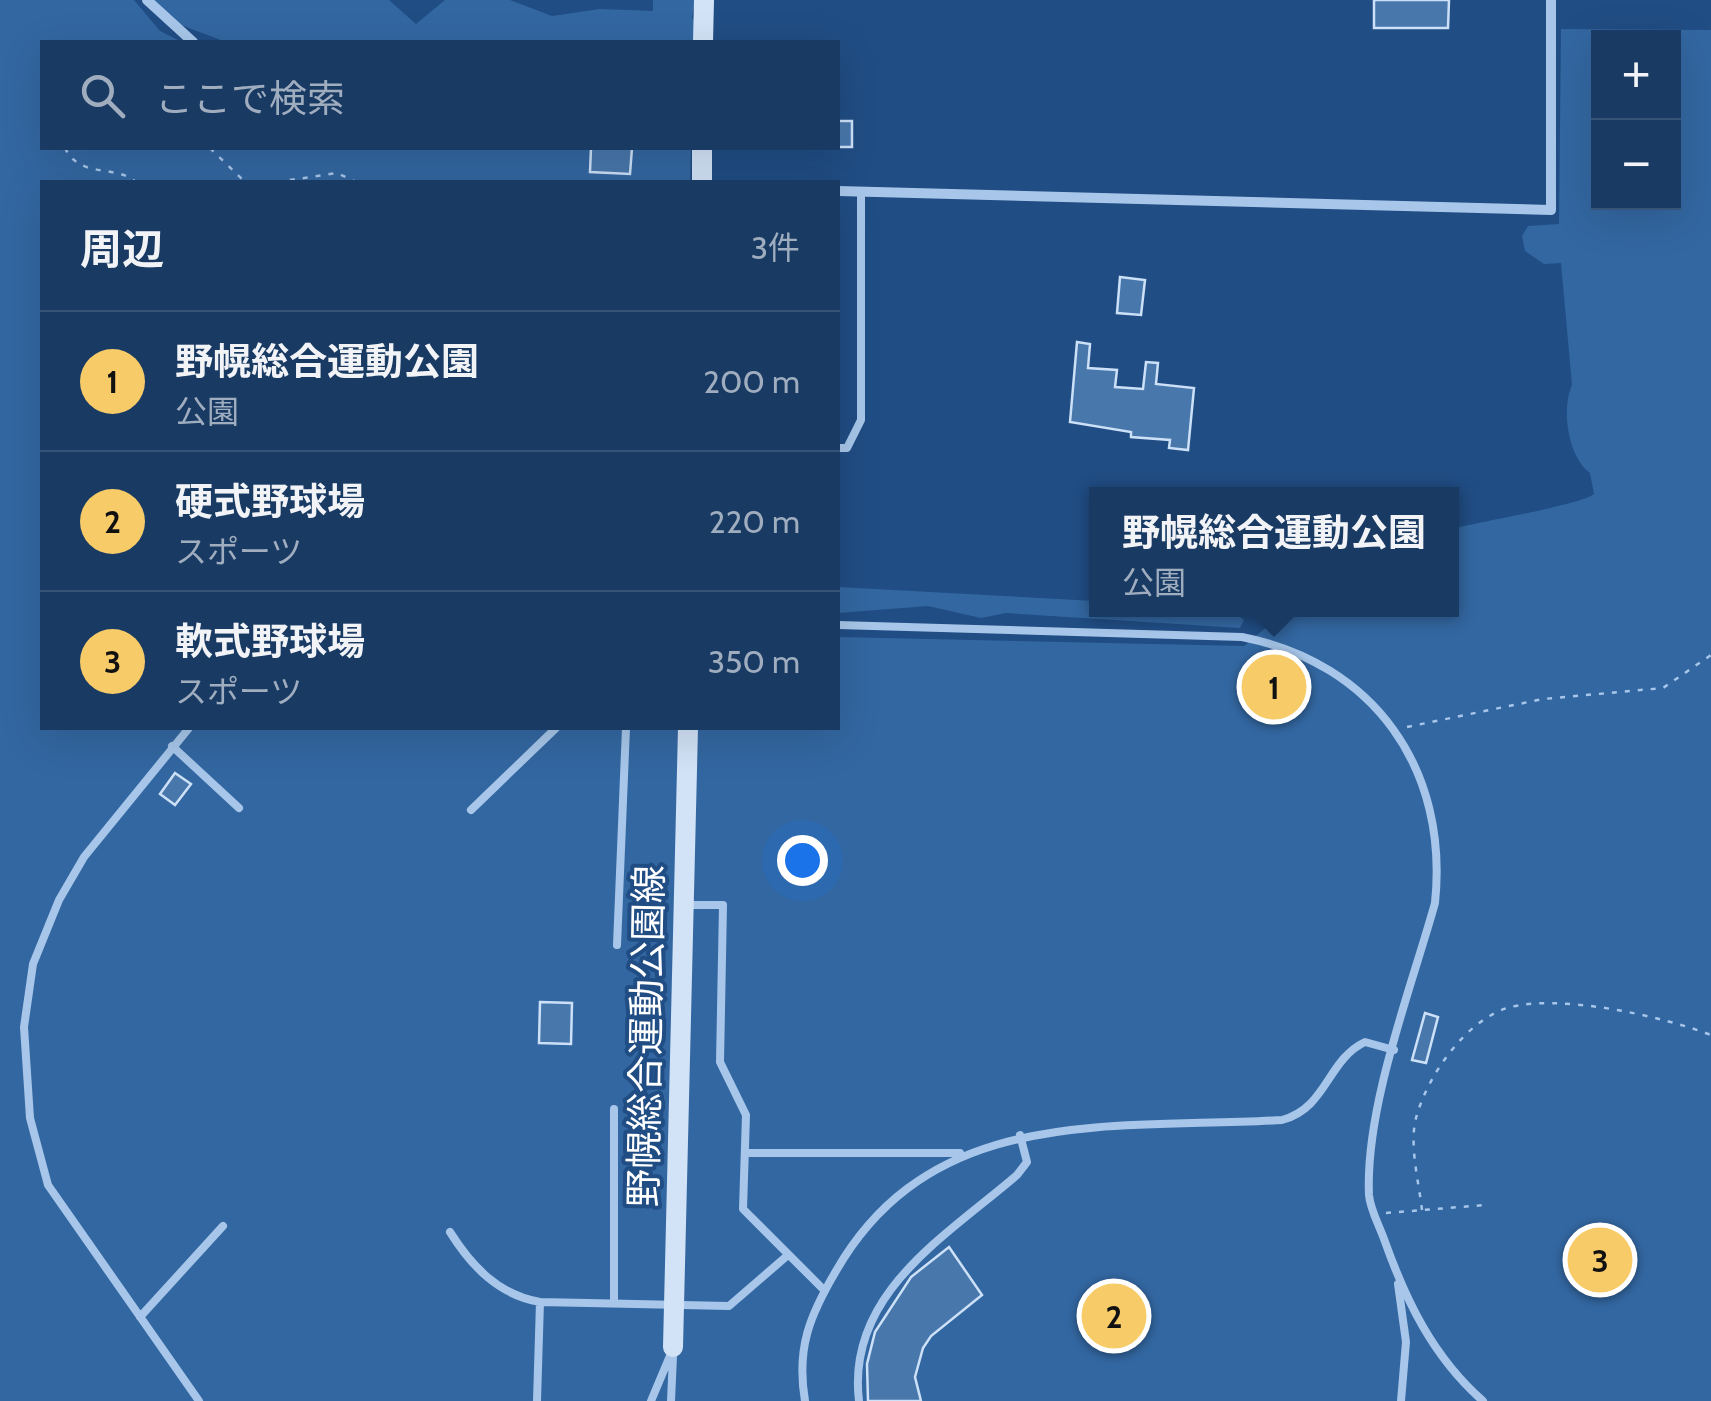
<!DOCTYPE html>
<html lang="ja">
<meta charset="utf-8">
<style>
:root{--surface:#183a63;--page:#25456c;--text:#f1f3f6;--muted:#9fadbe;--line:#365478;--accent:#f7cb68}
body{margin:0;font-family:Cabin,"Noto Sans JP",sans-serif;background:var(--page);color:var(--text)}
.controls{position:absolute;right:30px;top:30px;display:grid;overflow:hidden;border-radius:0px;box-shadow:0 10px 40px #0002}
.controls button{width:90px;height:90px;display:grid;place-items:center;padding:0;border:0;border-bottom:2px solid var(--line);background:var(--surface);color:var(--text);font:50px sans-serif}
.you{position:absolute;left:802px;top:860px;width:35px;height:35px;margin:-25px;border:8px solid #fff;border-radius:50%;background:#1a73e8;box-shadow:0 0 0 15px #1a73e833}
.badge{display:grid;place-items:center;width:65px;height:65px;border-radius:50%;background:var(--accent);color:#111;font-size:32px;font-weight:700}
.pin{position:absolute;translate:-50% -50%;border:5px solid #fff;box-shadow:0 2px 10px #0006}
.popup{position:absolute;left:1089px;top:487px;width:370px;height:130px;box-sizing:border-box;display:grid;place-content:center;border-radius:0px;background:var(--surface);filter:drop-shadow(0 2px 8px #0005);font-size:32px;white-space:nowrap;color:var(--muted)}
.popup b{font-size:38px;color:var(--text)}
.popup::after{content:'';position:absolute;left:50%;top:100%;margin-left:-20px;border:20px solid transparent;border-top-color:var(--surface)}
.list{margin:0;padding:0;list-style:none}
h2{display:flex;justify-content:space-between;align-items:center;height:130px;margin:0;padding:0 40px;font-size:42px}
h2 small{font-size:32px;font-weight:400;color:var(--muted)}
.list li{display:grid;grid-template-columns:65px 1fr auto;gap:30px;align-items:center;box-sizing:border-box;height:140px;padding:0 40px;border-top:2px solid var(--line)}
.list b{display:block;font-size:38px;white-space:nowrap}
.list p{margin:0;font-size:32px;white-space:nowrap;color:var(--muted)}
.list em{font-size:32px;font-style:normal;color:var(--muted)}
.icon{flex:none;width:55px;height:55px;fill:none;stroke:currentColor;stroke-width:2;stroke-linecap:round;stroke-linejoin:round}
.map{position:relative;flex:none;width:1711px;height:1401px;overflow:hidden}
.search{position:absolute;background:var(--surface);box-shadow:0 10px 40px #0002;left:40px;top:40px;width:800px;height:110px;display:flex;align-items:center;gap:25px;box-sizing:border-box;padding:0 35px;border-radius:0px;color:var(--muted);font-size:38px}
.panel{position:absolute;background:var(--surface);box-shadow:0 10px 40px #0002;left:40px;top:180px;width:800px;height:550px;border-radius:0px}
.map>svg:first-child{display:block}
</style>
<div class="map">
<svg width="1711" height="1401" viewBox="0 0 1711 1401">
<rect width="100%" height="100%" fill="#204d84"/>
<path fill="#3367a1" fill-rule="evenodd" d="M0,0H134L160,31L182,42H42V148H691L690,182H42V728H838V637L1244,646L1287,610H1452V529C1478,522 1580,505 1594,494L1590,473C1568,457 1561,409 1572,385L1561,263L1544,264L1525,251L1522,236L1528,226L1559,224L1561,29L1711,30V1401H0ZM1598,38H1674V202H1598Z
M149,0H389L416,24L445,0H510L552,16L600,9L653,11V0H695L692,18L697,24L695,42H226L181,25Z
M838,587L1096,601V610H1232L1244,620L1240,628L1006,613L981,618L928,606L838,613Z"/>
<path fill="#4877ac" stroke="#cce0f7" stroke-width="2.5" d="M1374,0H1449L1448,28H1374Z
M838,121H852V147H838Z
M591,148H632L630,174L590,172Z
M1120,277L1145,280L1141,315L1117,313Z
M1077,342L1090,344L1088,368L1117,370L1115,387L1143,389L1146,362L1158,363L1156,384L1194,388L1188,450L1169,448L1170,440L1131,437V432L1070,422Z
M175,773L191,784L175,805L160,794Z
M540,1002L572,1003L571,1044L539,1043Z
M1425,1013L1438,1017L1426,1063L1412,1060Z
M949,1247L982,1295L931,1336L923,1348L915,1377L921,1401H868L867,1364L875,1332L911,1277Z"/>
<g fill="none" stroke-linecap="round" stroke-linejoin="round">
<path stroke="#a7c6e9" stroke-width="2.5" stroke-dasharray="5 8" stroke-linecap="butt" d="M65,148C80,179 115,164 136,182
M210,148L245,182
M277,182L337,173L356,182
M1407,727L1543,699L1663,688L1711,655
M1422,1210C1419,1183 1409,1145 1416,1118C1427,1077 1464,1022 1507,1008C1558,993 1662,1016 1711,1035
M1386,1213L1485,1205"/>
<path stroke="#a7c6e9" stroke-width="8" d="M838,448H847L861,420V192
M838,625L1242,637C1374,663 1449,769 1435,903C1411,989 1365,1107 1369,1195C1370,1209 1379,1225 1384,1239C1406,1301 1433,1357 1483,1401
M189,728L84,857L59,900L33,964L24,1027L30,1118L48,1185L199,1401
M172,746L239,808
M471,810L556,728
M687,905H723L720,1062L746,1115L743,1209L824,1290
M617,945L626,728
M745,1153H960
M450,1232C472,1267 499,1295 540,1302L729,1306L788,1255
M1398,1284L1406,1342L1401,1401
M614,1302V1109
M140,1317L223,1226
M537,1401L540,1302
M651,1401L672,1351
M671,1401L673,1356
M805,1401C796,1348 810,1315 836,1271C933,1102 1116,1130 1282,1120C1327,1108 1327,1060 1365,1042L1394,1050
M859,1401C846,1294 945,1237 1017,1175L1027,1162L1020,1135"/>
<path stroke="#a7c6e9" stroke-width="10" d="M147,0L193,42
M838,191L1551,210V0"/>
<path stroke="#d2e3f7" stroke-width="20" d="M703,42L704,0
M702,182V148
M673,1347L688,728"/>
</g>
<g text-anchor="middle" dominant-baseline="central" stroke-width="8" stroke-linejoin="round" paint-order="stroke">
<g font-size="38" fill="#fff" stroke="#204d84">
<text transform="translate(646 1036) rotate(-89)">野幌総合運動公園線</text>
</g>
</g>
</svg>
<div class="controls">
<button>+</button>
<button>−</button>
</div>
<div class="you"></div>
<div class="pin badge" style="left:1274px;top:687px">1</div>
<div class="popup"><b>野幌総合運動公園</b>公園</div>
<div class="pin badge" style="left:1114px;top:1316px">2</div>
<div class="pin badge" style="left:1600px;top:1260px">3</div>
<div class="search"><svg class="icon" aria-label="search" viewBox="0 0 24 24"><circle cx="10" cy="10" r="6"/><path d="M15 15l6 6"/></svg>ここで検索</div>
<section class="panel">
<h2>周辺<small>3件</small></h2>
<ul class="list">
<li><span class="badge">1</span><div><b>野幌総合運動公園</b><p>公園</p></div><em>200 m</em></li>
<li><span class="badge">2</span><div><b>硬式野球場</b><p>スポーツ</p></div><em>220 m</em></li>
<li><span class="badge">3</span><div><b>軟式野球場</b><p>スポーツ</p></div><em>350 m</em></li>
</ul>
</section>
</div>
